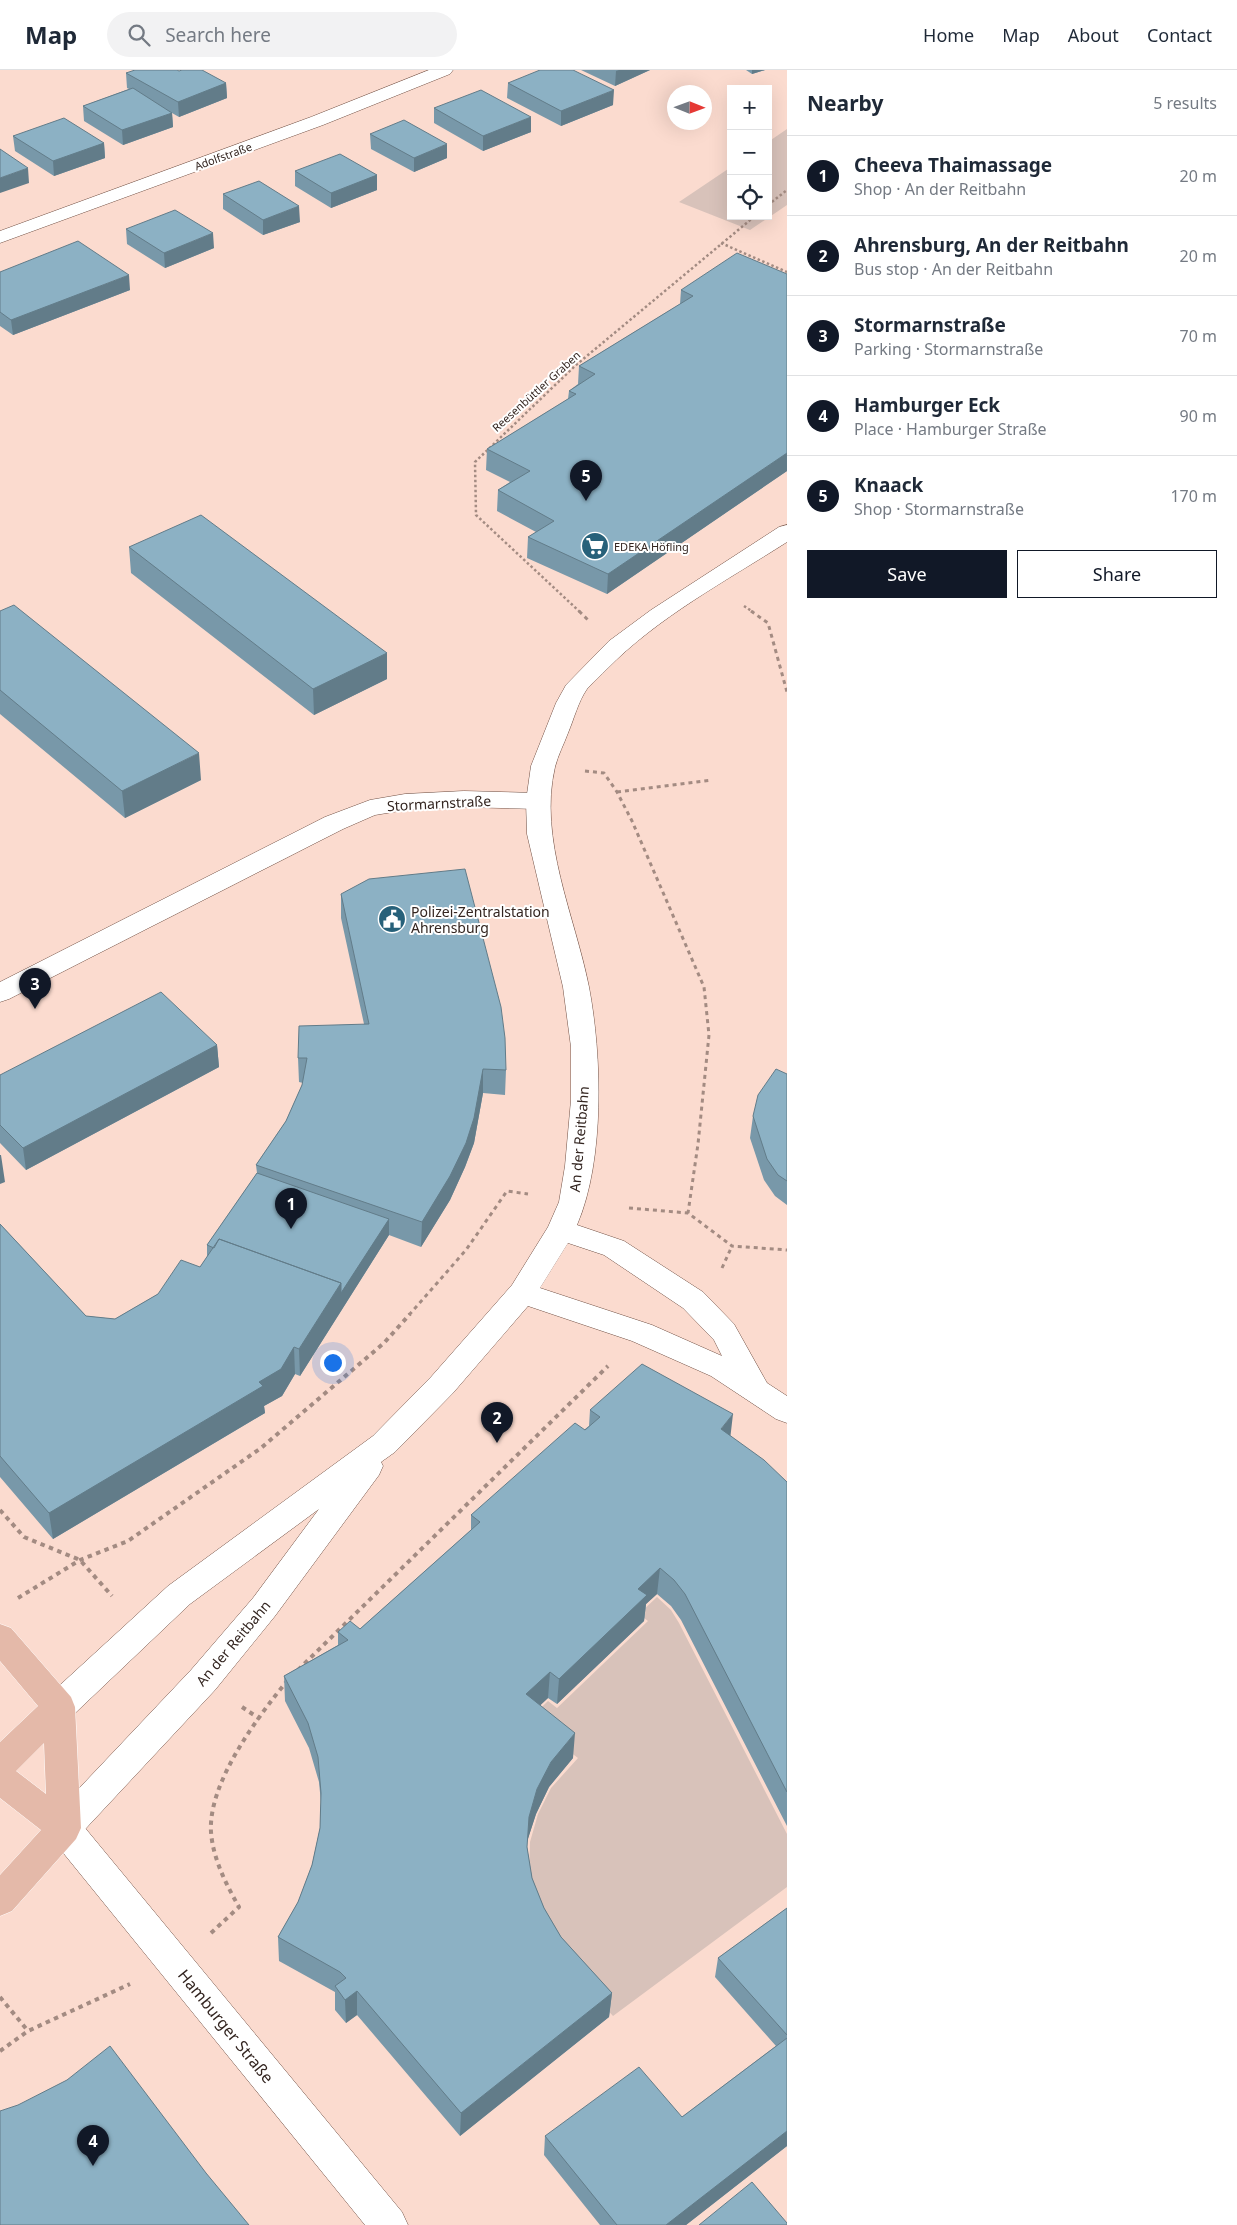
<!DOCTYPE html>
<meta charset="utf-8">
<style>
:root{--surface:#fff;--page:#f2f2f3;--text:#1f2937;--muted:#747a83;--line:#e0e1e3;--accent:#111827}
body{margin:0;font-family:"Noto Sans",sans-serif;background:var(--page);color:var(--text)}
.controls{position:absolute;right:15px;top:15px;display:grid;overflow:hidden;border-radius:0px;box-shadow:0 5px 20px #0002}
.controls button{width:45px;height:45px;display:grid;place-items:center;padding:0;border:0;border-bottom:1px solid var(--line);background:var(--surface);color:var(--text);font:25px sans-serif}
.compass{position:absolute;left:667px;top:15px;width:45px;height:45px;border-radius:50%;background:var(--surface);box-shadow:0 5px 20px #0002;rotate:91deg}
.you{position:absolute;left:332px;top:1292px;width:18px;height:18px;margin:-12px;border:4px solid #fff;border-radius:50%;background:#1a73e8;box-shadow:0 0 0 8px #1a73e833}
.badge{display:grid;place-items:center;width:32px;height:32px;border-radius:50%;background:var(--accent);color:#fff;font-size:16px;font-weight:700}
.pin{position:absolute;translate:-50% -41px;filter:drop-shadow(0 1px 2px #0008)}
.pin::after{content:'';position:absolute;top:26px;width:18px;height:15px;background:inherit;clip-path:polygon(0 0,100% 0,50% 100%)}
.list{margin:0;padding:0;list-style:none}
h2{display:flex;justify-content:space-between;align-items:center;height:65px;margin:0;padding:0 20px;font-size:21px}
h2 small{font-size:16px;font-weight:400;color:var(--muted)}
.list li{display:grid;grid-template-columns:32px 1fr auto;gap:15px;align-items:center;box-sizing:border-box;height:80px;padding:0 20px;border-top:1px solid var(--line)}
.list b{display:block;font-size:19px;white-space:nowrap}
.list p{margin:0;font-size:16px;white-space:nowrap;color:var(--muted)}
.list em{font-size:16px;font-style:normal;color:var(--muted)}
.actions{display:flex;gap:10px;padding:15px 20px}
.actions a{flex:1;padding:11px 0;border:1px solid var(--accent);border-radius:0px;text-align:center;font-size:18px;color:var(--accent)}
.actions .main{background:var(--accent);color:#fff}
.icon{flex:none;width:28px;height:28px;fill:none;stroke:currentColor;stroke-width:2;stroke-linecap:round;stroke-linejoin:round}
.map{position:relative;flex:none;width:787px;height:2155px;overflow:hidden}
header{display:flex;align-items:center;gap:30px;box-sizing:border-box;height:70px;padding:0 25px;background:var(--surface);border-bottom:1px solid var(--line)}
header strong{font-size:24px}
nav{display:flex;gap:28px;margin-inline-start:auto;font-size:18px}
.search{width:350px;height:45px;background:var(--page);display:flex;align-items:center;gap:12px;box-sizing:border-box;padding:0 18px;border-radius:28px;color:var(--muted);font-size:19px}
main{display:flex}
aside{flex:1;background:var(--surface)}
.map>svg:first-child{display:block}
</style>
<header>
<strong>Map</strong>
<div class="search"><svg class="icon" aria-label="search" viewBox="0 0 24 24"><circle cx="10" cy="10" r="6"/><path d="M15 15l6 6"/></svg>Search here</div>
<nav><a>Home</a><a>Map</a><a>About</a><a>Contact</a></nav>
</header>
<main>
<div class="map">
<svg width="787" height="2155" viewBox="0 0 787 2155">
<rect width="100%" height="100%" fill="#fbdbcf"/>
<path fill="#d8c2ba" d="M787,59V135L750,160L679,132L731,97V146H768V72Z
M657,1527L671,1540L679,1553L787,1764V1817L613,1946L561,1889L529,1802L530,1772L538,1744L551,1718L578,1688L528,1650L548,1631L557,1638L648,1551L639,1544Z"/>
<g fill="none" stroke-linecap="round" stroke-linejoin="round">
<g stroke="#725145" stroke-width="1">
<path id="street" d="M429,0H453L450,4L323,55L0,173V161L311,47Z
M464,721L538,723L547,726L550,731L547,736L538,739L464,737L405,740L375,745L343,759L9,929L0,932V912L325,747L370,730L405,724Z
M64,1743L76,1747L402,2142L408,2155H365L52,1769L47,1758L52,1747Z"/>
</g>
<g stroke="#725145" stroke-width="1">
<path id="secondary" d="M787,455V472C726,511 658,547 607,599C601,605 593,612 587,619C578,632 574,649 568,663C564,674 558,685 555,697C538,769 575,846 589,917C602,985 605,1090 577,1155L624,1171L703,1222L734,1254L767,1313L787,1326V1353L776,1349L711,1306L632,1271L528,1236L453,1323L395,1382L381,1392L383,1396L379,1405L275,1546L215,1620L76,1769L64,1773L52,1769L47,1758L52,1747L191,1600L253,1528L319,1439L190,1534L71,1647L59,1651L47,1647L43,1637L47,1627L168,1516L373,1366L431,1307L512,1215L548,1157L559,1132L565,1096L571,1030V977L563,917L527,764L526,731L531,696L556,633L566,615L609,571L651,540L779,457ZM568,1173L604,1185L683,1238L714,1270L722,1286L652,1255L540,1218Z"/>
</g>
<g stroke="#fff" stroke-width="1">
<path id="primary" d="M0,1554L11,1558L71,1627L75,1637L81,1758L76,1769L12,1841L0,1846V1805L41,1760L0,1728V1672L38,1636L0,1591ZM44,1673L46,1724L16,1701Z"/>
</g>
<path stroke="#a38b82" stroke-width="2.5" stroke-dasharray="2.5 2.5" stroke-linecap="butt" d="M768,135L787,120
M721,173L787,202
M744,536L753,542
M580,542L476,445L475,392L576,295L755,146"/>
<path stroke="#a38b82" stroke-width="3" stroke-dasharray="4 4" stroke-linecap="butt" d="M579,541L588,550
M751,541L768,553L787,622
M585,701L604,703L617,722L632,751L704,917L709,965L698,1074L688,1143
M617,722L712,710
M629,1138L688,1143L732,1176L787,1180
M722,1198L732,1176
M409,1245L466,1180L507,1121L528,1124"/>
<path stroke="#a38b82" stroke-width="4" stroke-dasharray="4.5 4.5" stroke-linecap="butt" d="M0,1440L24,1467L80,1490L112,1526
M18,1528L80,1490L128,1471L261,1378L384,1273L410,1244
M298,1600L608,1296
M242,1637L260,1649
M211,1863L239,1837C226,1814 213,1789 211,1762C208,1713 257,1648 287,1611
M0,1927L28,1961
M0,1981L28,1961L130,1914"/>
<use href="#street" fill="#fff" fill-rule="evenodd"/>
<use href="#secondary" fill="#fff" fill-rule="evenodd"/>
<use href="#primary" fill="#e4b9a9" fill-rule="evenodd"/>
</g>
<path fill="#7898a9" d="M581,0H650L615,16Z
M746,0H765L752,4Z
M179,1L226,13L227,28L179,47L172,43L173,57L123,75L84,51L83,36L129,19L127,18L126,3Z
M508,13L613,35L561,56L507,28Z
M434,38L531,62L483,81L434,53Z
M370,64L447,88L414,102L371,79Z
M13,66L104,73L105,88L54,106L15,81Z
M295,101L377,105V120L331,138L295,116Z
M223,124L300,152L263,165L223,139Z
M126,159L214,178L165,198L127,174Z
M0,202L130,220L13,265L0,256Z
M787,204V401L607,524L527,488L528,467L536,462L497,441L498,420L510,412L486,400L487,379L568,329L569,321L578,314L579,296L680,234L681,220Z
M129,477L387,583V609L314,645L131,503Z
M0,541L201,710L125,748L0,644Z
M341,824L506,1000L505,1025L483,1023L474,1073L465,1097L450,1130L421,1177L389,1165L300,1306L295,1304L282,1326L264,1336L265,1343L53,1469L0,1407V1154L86,1246L115,1249L158,1224L200,1197L207,1187V1175L257,1103L256,1095L286,1051L303,1013L299,1012L298,988L364,954L341,848Z
M217,975L219,997L26,1100L0,1073V1005Z
M787,1004V1135L775,1126L764,1110L750,1068L753,1046Z
M590,1340L730,1366L787,1412V1756L681,1550L671,1536L657,1524L646,1534L644,1551L557,1634L548,1628L540,1635L573,1688L549,1717L536,1744L527,1771V1777L532,1808L544,1838L561,1867L612,1923L609,1947L460,2066L357,1945L346,1953L335,1940V1922L279,1891L278,1867L298,1832L312,1795L320,1758L321,1733L319,1712L309,1678L285,1631L284,1606L338,1575V1562L360,1559L471,1460V1445L589,1356Z
M787,1838V2076L686,2155H600L544,2085L545,2066L682,2047L776,1976L715,1907L718,1888Z"/>
<path fill="#627c89" d="M619,0H650L615,16L616,1Z
M752,0H765L752,4Z
M226,13L227,28L179,47L178,32Z
M614,20L613,35L561,56V41Z
M172,43L173,57L123,75L122,60Z
M531,47V62L483,81V66Z
M104,73L105,88L54,106L53,91Z
M447,74V88L414,102V88Z
M28,98L29,113L0,123V108Z
M377,105V120L331,138V123Z
M299,136L300,152L263,165V150Z
M213,163L214,178L165,198L164,183Z
M129,205L130,220L13,265L11,250Z
M787,383V401L607,524L608,504Z
M387,583V609L314,645L313,619Z
M199,683L201,710L125,748L122,721Z
M217,975L219,997L26,1100L23,1078Z
M483,999V1023L474,1073L465,1097L450,1130L421,1177L422,1152Z
M0,1085H1L5,1112L0,1114Z
M389,1149V1165L300,1306L299,1279L341,1213Z
M294,1277L295,1304L282,1326L264,1336L265,1343L53,1469L49,1443L259,1312Z
M733,1344L730,1370L721,1359Z
M660,1498L657,1524L646,1534L644,1551L557,1634L559,1609L638,1519Z
M550,1602L548,1628L525,1650L526,1624Z
M575,1663L573,1688L549,1717L536,1744L527,1772L529,1747L537,1719L551,1692Z
M357,1921V1945L346,1953L345,1930Z
M612,1923L609,1947L460,2066L461,2043Z
M787,2061V2076L686,2155H666Z"/>
<path fill="#8cb1c4" stroke="#627c89" d="M135,0H177L179,1L182,0H202L226,13L178,32L126,3Z
M540,0H573L614,20L561,41L508,13Z
M133,18L172,43L122,60L83,36Z
M481,20L531,47L483,66L434,38Z
M64,48L104,73L53,91L13,66Z
M404,50L447,74L414,88L370,64Z
M0,79L28,98L0,108Z
M340,84L377,105L331,123L295,101Z
M259,111L299,136L263,150L223,124Z
M175,140L213,163L164,183L126,159Z
M78,171L129,205L11,250L0,242V202Z
M737,183L787,204V383L608,504L528,467L554,451L498,420L530,401L487,379L576,324L569,321L595,304L579,296L693,226L681,220Z
M201,445L387,583L313,619L129,477Z
M14,535L199,683L122,721L0,620V541Z
M465,799L501,937L505,968L506,1000L483,999L474,1048L466,1073L450,1106L422,1152L256,1095L286,1051L302,1015L307,988H298L299,956L369,954L341,824L369,809Z
M161,922L217,975L23,1078L0,1055V1005Z
M776,999L787,1004V1111L778,1105L767,1089L753,1046L758,1025Z
M257,1103L389,1149L341,1223V1213L219,1169L214,1178L207,1175Z
M0,1154L86,1246L115,1249L158,1224L181,1190L200,1197L219,1169L341,1213L299,1279L294,1277L281,1299L259,1312L263,1316L49,1443L0,1386Z
M642,1294L733,1344L721,1359L764,1390L787,1412V1722L685,1524L674,1510L660,1498L638,1519L647,1525L559,1609L550,1602L526,1624L575,1663L551,1692L537,1719L529,1747L527,1777L532,1808L544,1838L561,1867L612,1923L461,2043L357,1921L345,1930L335,1916L346,1908L340,1902L278,1867L298,1832L312,1795L320,1758L321,1723L318,1687L308,1653L284,1606L348,1570L338,1562L350,1551L360,1559L480,1452L471,1445L575,1353L585,1360L600,1347L590,1340Z
M787,1838V1965L718,1888Z
M787,1968V2061L666,2155H617L545,2066L639,1997L682,2047Z
M110,1976L206,2103L249,2155H0V2041L18,2035L67,2010Z
M752,2112L787,2153V2155H699Z"/>
<defs>
<g id="supermarket-disc" transform="scale(1.4375)"><circle r="9.5" fill="#27617a" stroke="#fff"/><path d="M-6-5.5h2.5l.6 2H6L4.5 2H-2.5L-4.4-4H-6ZM-1.5 3.2a1.3 1.3 0 1 0 .1 0ZM3 3.2a1.3 1.3 0 1 0 .1 0Z" fill="#fff"/></g>
<g id="civic-disc" transform="scale(1.4375)"><circle r="9.5" fill="#27617a" stroke="#fff"/><path d="M-.6-6.5H3V-4.5H.6V-3L4-1V1h2V6H-6V1h2V-1L-.6-3ZM-1.2 2.5V6h2.4V2.5Z" fill="#fff"/></g>
</defs>
<g fill-rule="evenodd">
<use href="#supermarket-disc" x="595" y="476"/>
<use href="#civic-disc" x="392" y="849"/>
</g>
<g text-anchor="middle" dominant-baseline="central" stroke-width="4" stroke-linejoin="round" paint-order="stroke">
<g font-size="11" fill="#332520" stroke="#fff">
<text transform="translate(223 86) rotate(-20)">Adolfstraße</text>
<text transform="translate(536 321) rotate(-42)">Reesenbüttler Graben</text>
</g>
<g font-size="11" fill="#332520" stroke="#fff" text-anchor="start">
<text x="614" y="476">EDEKA Höfling</text>
</g>
<g font-size="14" fill="#332520" stroke="#fff">
<text transform="translate(439 733) rotate(-3)">Stormarnstraße</text>
<text transform="translate(579 1069) rotate(-85)">An der Reitbahn</text>
<text transform="translate(233 1573) rotate(-50)">An der Reitbahn</text>
</g>
<g font-size="14" fill="#332520" stroke="#fff" text-anchor="start">
<text x="411" y="841">Polizei-Zentralstation<tspan x="411" dy="16">Ahrensburg</tspan></text>
</g>
<g font-size="16" fill="#332520" stroke="#fff">
<text transform="translate(226 1956) rotate(51)">Hamburger Straße</text>
</g>
</g>
</svg>
<div class="controls">
<button>+</button>
<button>−</button>
<button><svg class="icon" aria-label="locate" viewBox="0 0 24 24"><circle cx="12" cy="12" r="6"/><path d="M12 2v4M12 18v4M2 12h4M18 12h4"/></svg></button>
</div>
<svg class="compass" viewBox="-18 -18 36 36"><path d="M0-13l5 13h-10z" fill="#e53935"/><path d="M0 13l5-13h-10z" fill="#747a83"/></svg>
<div class="you"></div>
<div class="pin badge" style="left:291px;top:1159px">1</div>
<div class="pin badge" style="left:497px;top:1373px">2</div>
<div class="pin badge" style="left:35px;top:939px">3</div>
<div class="pin badge" style="left:93px;top:2096px">4</div>
<div class="pin badge" style="left:586px;top:431px">5</div>
</div>
<aside>
<h2>Nearby<small>5 results</small></h2>
<ul class="list">
<li><span class="badge">1</span><div><b>Cheeva Thaimassage</b><p>Shop · An der Reitbahn</p></div><em>20 m</em></li>
<li><span class="badge">2</span><div><b>Ahrensburg, An der Reitbahn</b><p>Bus stop · An der Reitbahn</p></div><em>20 m</em></li>
<li><span class="badge">3</span><div><b>Stormarnstraße</b><p>Parking · Stormarnstraße</p></div><em>70 m</em></li>
<li><span class="badge">4</span><div><b>Hamburger Eck</b><p>Place · Hamburger Straße</p></div><em>90 m</em></li>
<li><span class="badge">5</span><div><b>Knaack</b><p>Shop · Stormarnstraße</p></div><em>170 m</em></li>
</ul>
<div class="actions"><a class="main">Save</a><a>Share</a></div>
</aside>
</main>
